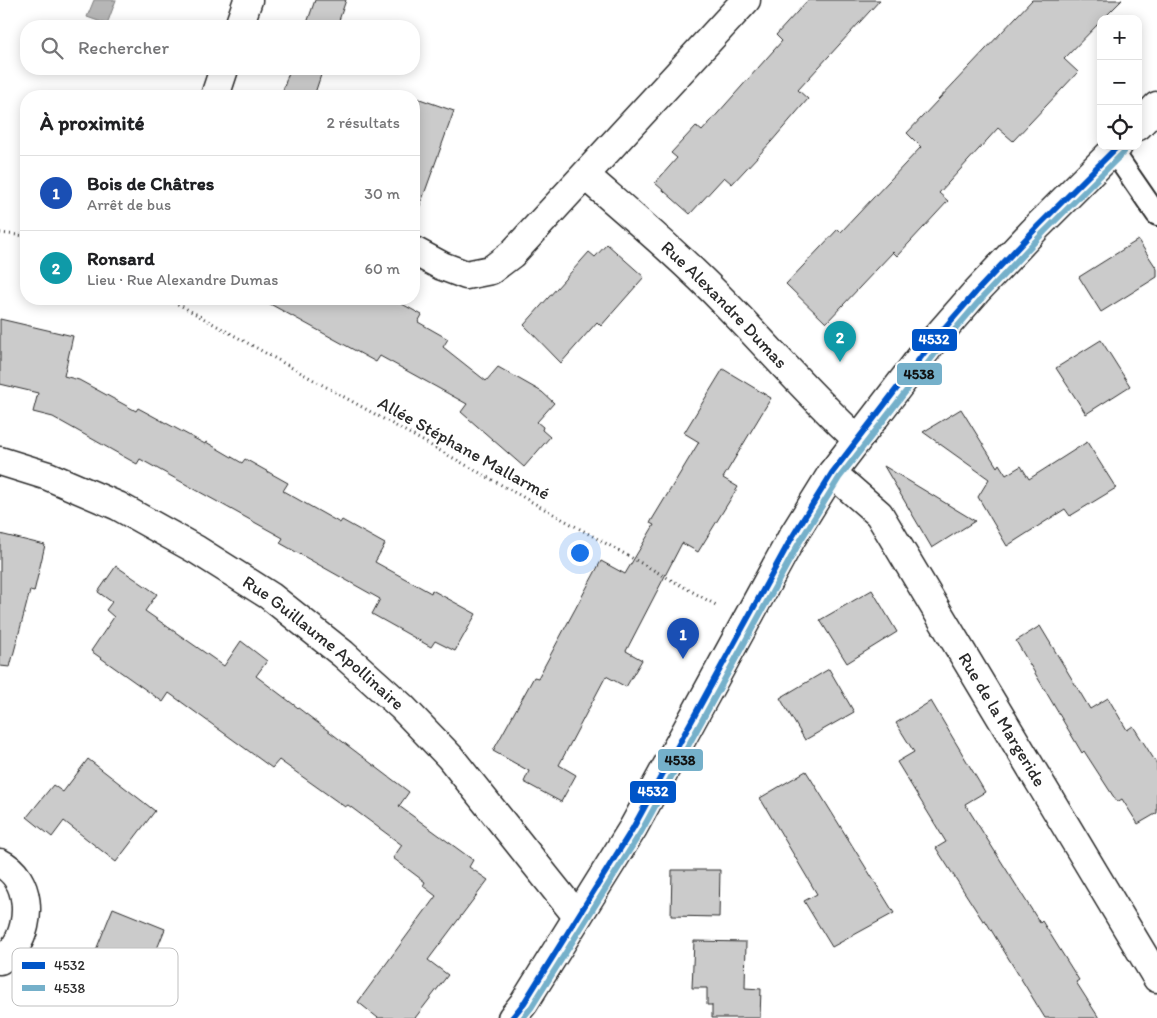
<!DOCTYPE html>
<html lang="fr">
<meta charset="utf-8">
<style>
:root{--surface:#fff;--page:#f6f6f6;--text:#202124;--muted:#757577;--line:#e0e0e0;--accent:#1f6fb2}
body{margin:0;font-family:Itim,sans-serif;background:var(--page);color:var(--text)}
.controls{position:absolute;right:15px;top:15px;display:grid;overflow:hidden;border-radius:10px;box-shadow:0 2px 12px #0003}
.controls button{width:45px;height:45px;display:grid;place-items:center;padding:0;border:0;border-bottom:1px solid var(--line);background:var(--surface);color:var(--text);font:25px sans-serif}
.you{position:absolute;left:579px;top:552px;width:18px;height:18px;margin:-12px;border:4px solid #fff;border-radius:50%;background:#1a73e8;box-shadow:0 0 0 8px #1a73e833}
.badge{display:grid;place-items:center;width:32px;height:32px;border-radius:50%;background:var(--accent);color:#fff;font-size:16px;font-weight:700}
.pin{position:absolute;translate:-50% -41px;filter:drop-shadow(0 1px 2px #0008)}
.pin::after{content:'';position:absolute;top:26px;width:18px;height:15px;background:inherit;clip-path:polygon(0 0,100% 0,50% 100%)}
.list{margin:0;padding:0;list-style:none}
h2{display:flex;justify-content:space-between;align-items:center;height:65px;margin:0;padding:0 20px;font-size:21px}
h2 small{font-size:16px;font-weight:400;color:var(--muted)}
.list li{display:grid;grid-template-columns:32px 1fr auto;gap:15px;align-items:center;box-sizing:border-box;height:75px;padding:0 20px;border-top:1px solid var(--line)}
.list b{display:block;font-size:19px;white-space:nowrap}
.list p{margin:0;font-size:16px;white-space:nowrap;color:var(--muted)}
.list em{font-size:16px;font-style:normal;color:var(--muted)}
.icon{flex:none;width:28px;height:28px;fill:none;stroke:currentColor;stroke-width:2;stroke-linecap:round;stroke-linejoin:round}
.map{position:relative;flex:none;width:1157px;height:1018px;overflow:hidden}
.search{position:absolute;background:var(--surface);box-shadow:0 2px 12px #0003;left:20px;top:20px;width:400px;height:55px;display:flex;align-items:center;gap:12px;box-sizing:border-box;padding:0 18px;border-radius:20px;color:var(--muted);font-size:19px}
.panel{position:absolute;background:var(--surface);box-shadow:0 2px 12px #0003;left:20px;top:90px;width:400px;height:215px;border-radius:20px}
.map>svg:first-child{display:block}
</style>
<div class="map">
<svg width="1157" height="1018" viewBox="0 0 1157 1018">
<rect width="100%" height="100%" fill="#fff"/>
<filter id="ink" filterUnits="userSpaceOnUse"><feTurbulence type="fractalNoise" baseFrequency=".02" numOctaves="2"/><feDisplacementMap in="SourceGraphic" scale="10" xChannelSelector="R" yChannelSelector="G"/><feConvolveMatrix kernelMatrix="1 2 1 2 8 2 1 2 1" color-interpolation-filters="sRGB"/></filter>
<g filter="url(#ink)">
<path fill="#b6b6b6" stroke="#7e7e7e" d="M94,0H116L107,24L87,17Z"/>
<path fill="#cbcbcb" stroke="#2b2b2b" d="M315,0H346L337,26H306Z
M808,0H880L798,90L808,99L771,142L732,184L724,177L690,214L655,183L677,158L671,153L696,126L702,131L782,41L776,35Z
M1032,0H1122L1103,19H1101V21L1064,59L1078,72L1013,141L998,128L939,193L948,201L897,256L893,252L826,323L786,284L838,229L841,232L921,147L907,133Z
M290,69H323L314,96H281Z
M414,97L454,111L418,211L414,210Z
M1138,240L1157,269V277L1101,312L1079,277Z
M607,244L644,277L601,326L597,322L561,363L524,325L589,252L595,257Z
M261,299H393L422,315L418,322L448,339L443,347L486,381L498,367L542,392L554,403L537,422L543,427L542,430L550,437L524,467L461,412L467,404L380,356L376,362Z
M0,319L73,336L64,376L79,380L136,411L138,408L205,444L206,442L242,463L245,459L288,483L283,491L340,523L342,520L385,544L375,562L431,593L432,590L476,614L455,651L435,641L431,647L372,614L380,599L280,543L283,538L140,459L137,464L53,417L33,412L38,393L0,384Z
M1101,340L1130,386L1086,414L1056,368Z
M723,369L771,398L723,478L738,487L698,552L682,543L626,651L642,660L626,687L606,676L559,765L576,775L561,802L524,782L529,771L493,751L534,677L538,678L601,561L625,574L654,525L650,523L699,442L684,433Z
M961,409L997,467L999,464L1006,475L1021,466L1029,479L1087,442L1116,488L1070,516L1065,509L1007,546L978,497L989,479L923,432Z
M884,466L975,521L932,548Z
M0,534L45,545L34,592L30,591L10,667L0,666Z
M116,566L157,594L145,611L224,666L241,641L267,661L256,676L409,792L399,806L473,860L469,867L488,880L428,960L448,975L415,1018H378L358,1002L436,896L423,886L425,882L393,858L402,845L348,805L345,807L279,760L272,768L169,693L163,702L91,651L114,617L106,610L112,602L98,592Z
M872,590L897,632L847,663L820,620Z
M1040,626L1090,709L1108,698L1127,730L1133,726L1157,764V813L1138,824L1122,799L1117,802L1084,751L1082,753L1016,641Z
M829,669L854,712L805,740L780,698Z
M931,701L985,792L965,804L1040,923L1042,921L1079,980L1076,982L1099,1018H1045L985,920L983,921L936,848L946,842L897,762L914,752L896,723Z
M88,759L155,811L116,862L64,821L52,837L27,817L53,785L63,792Z
M806,771L894,913L832,947L804,901L817,894L760,798Z
M672,870H720L719,917L671,916Z
M113,908L165,929L137,998L85,977Z
M694,941L746,942L745,988L761,989L760,1018H712V1005H707V988H692Z"/>
<g fill="none" stroke-linecap="round" stroke-linejoin="round">
<g stroke="#2b2b2b" stroke-width="24">
<path id="service" d="M1113,151L1157,215"/>
</g>
<g stroke="#2b2b2b" stroke-width="31">
<g id="minor">
<path d="M239,26L248,0"/>
<path d="M215,96L224,69"/>
<path d="M1138,126L1157,106"/>
<path id="s1" d="M586,176C634,218 683,259 727,305C770,349 811,397 857,439"/>
<path d="M414,251L442,266L466,275L491,270L512,254L746,0"/>
<path id="s2" d="M0,461L48,476L118,506L197,550L270,596L343,654L402,707L450,757L577,916"/>
<path id="s3" d="M832,473L879,514L1157,978"/>
<path d="M0,863C31,878 32,922 15,947C12,952 5,956 0,960"/>
<path d="M512,1018L524,1003L633,828L791,539L832,473L934,340L976,292L1039,225L1118,146"/>
</g>
</g>
<path stroke="#2b2b2b" stroke-width="3" stroke-dasharray="1 4" stroke-linecap="butt" d="M0,233L26,236
M169,299L716,605"/>
<use href="#service" stroke="#fff" stroke-width="20"/>
<use href="#minor" stroke="#fff" stroke-width="28"/>
<g stroke="#fff" stroke-width="10">
<path id="bus-1" d="M512,1018L524,1003L633,828L791,539L832,473L934,340L976,292L1039,225L1118,146"/>
</g>
<g stroke="#fff" stroke-width="10">
<path id="bus-2" d="M523,1018L531,1008L641,832L799,543L839,478L941,346L982,298L1045,231L1124,152"/>
</g>
<use href="#bus-1" stroke="#0055c8" stroke-width="6"/>
<use href="#bus-2" stroke="#75b0ca" stroke-width="6"/>
</g>
</g>
<g text-anchor="middle" dominant-baseline="central" stroke-width="4" stroke-linejoin="round" paint-order="stroke">
<g font-size="18" fill="#2b2b2b" stroke="#fff">
<text stroke="none"><textPath href="#s1" startOffset="189">Rue Alexandre Dumas</textPath></text>
<text transform="translate(464 448) rotate(29)">Allée Stéphane Mallarmé</text>
<text stroke="none"><textPath href="#s2" startOffset="374">Rue Guillaume Apollinaire</textPath></text>
<text stroke="none"><textPath href="#s3" startOffset="302">Rue de la Margeride</textPath></text>
</g>
</g>
<rect x="12" y="948" width="166" height="58" rx="8" fill="#fff" stroke="#bfbfbf" stroke-width="1"/>
<rect x="22" y="962" width="23" height="7" fill="#0055c8"/>
<rect x="22" y="985" width="23" height="6" fill="#75b0ca"/>
<g font-size="14" fill="#2b2b2b">
<text x="54" y="970">4532</text>
<text x="54" y="993">4538</text>
</g>
<g stroke="#fff" stroke-width="2">
<rect x="911" y="328" width="47" height="24" rx="5" fill="#0055c8"/>
<rect x="896" y="362" width="47" height="24" rx="5" fill="#75b0ca"/>
<rect x="657" y="748" width="47" height="24" rx="5" fill="#75b0ca"/>
<rect x="629" y="780" width="48" height="24" rx="5" fill="#0055c8"/>
</g>
<g font-size="14" text-anchor="middle" font-weight="bold" fill="#fff">
<text x="934" y="344">4532</text>
<text x="653" y="796">4532</text>
</g>
<g font-size="14" text-anchor="middle" font-weight="bold" fill="#111">
<text x="919" y="379">4538</text>
<text x="680" y="765">4538</text>
</g>
</svg>
<div class="controls">
<button>+</button>
<button>−</button>
<button><svg class="icon" aria-label="locate" viewBox="0 0 24 24"><circle cx="12" cy="12" r="6"/><path d="M12 2v4M12 18v4M2 12h4M18 12h4"/></svg></button>
</div>
<div class="you"></div>
<div class="pin badge" style="left:683px;top:659px;background:#1a4fb4">1</div>
<div class="pin badge" style="left:840px;top:362px;background:#0f9aa8">2</div>
<div class="search"><svg class="icon" aria-label="search" viewBox="0 0 24 24"><circle cx="10" cy="10" r="6"/><path d="M15 15l6 6"/></svg>Rechercher</div>
<section class="panel">
<h2>À proximité<small>2 résultats</small></h2>
<ul class="list">
<li><span class="badge" style="background:#1a4fb4">1</span><div><b>Bois de Châtres</b><p>Arrêt de bus</p></div><em>30 m</em></li>
<li><span class="badge" style="background:#0f9aa8">2</span><div><b>Ronsard</b><p>Lieu · Rue Alexandre Dumas</p></div><em>60 m</em></li>
</ul>
</section>
</div>
